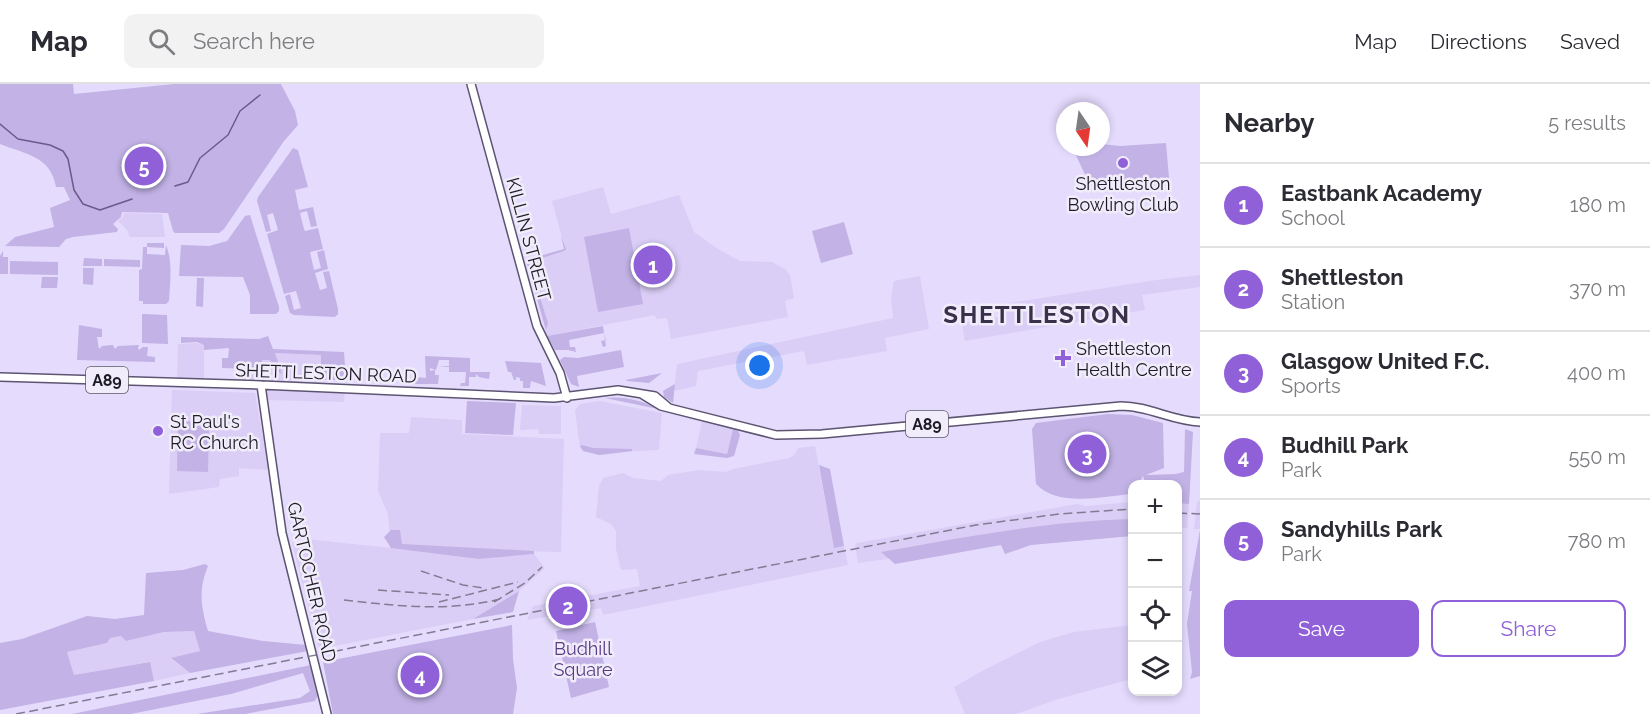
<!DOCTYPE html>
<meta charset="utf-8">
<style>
:root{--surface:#fff;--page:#f2f2f3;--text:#2b2b33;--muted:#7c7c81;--line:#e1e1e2;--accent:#9060d9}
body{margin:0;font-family:Raleway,sans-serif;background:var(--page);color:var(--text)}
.controls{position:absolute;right:18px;bottom:18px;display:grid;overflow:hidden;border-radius:12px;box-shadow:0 3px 9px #0003}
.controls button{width:54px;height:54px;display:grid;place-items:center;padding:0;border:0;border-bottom:2px solid var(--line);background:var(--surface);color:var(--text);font:30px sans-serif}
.compass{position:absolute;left:1056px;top:18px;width:54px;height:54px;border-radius:50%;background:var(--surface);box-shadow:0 3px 9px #0003;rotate:167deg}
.you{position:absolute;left:760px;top:282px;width:21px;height:21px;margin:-15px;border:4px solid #fff;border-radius:50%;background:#1a73e8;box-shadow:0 0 0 9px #1a73e833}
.badge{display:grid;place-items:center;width:39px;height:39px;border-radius:50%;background:var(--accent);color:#fff;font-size:20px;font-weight:700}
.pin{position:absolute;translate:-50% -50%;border:3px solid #fff;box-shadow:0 2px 6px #0006}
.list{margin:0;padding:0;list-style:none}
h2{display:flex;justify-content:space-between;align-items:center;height:78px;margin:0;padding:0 24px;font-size:26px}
h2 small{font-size:20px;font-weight:400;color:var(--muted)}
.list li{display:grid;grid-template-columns:39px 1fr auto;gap:18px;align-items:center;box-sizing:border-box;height:84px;padding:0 24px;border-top:2px solid var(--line)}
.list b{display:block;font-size:22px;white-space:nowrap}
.list p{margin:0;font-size:20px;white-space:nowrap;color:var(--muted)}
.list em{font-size:20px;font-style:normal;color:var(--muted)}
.actions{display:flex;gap:12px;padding:18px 24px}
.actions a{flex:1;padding:14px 0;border:2px solid var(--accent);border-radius:12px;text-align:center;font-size:21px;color:var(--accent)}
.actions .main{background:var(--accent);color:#fff}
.icon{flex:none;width:33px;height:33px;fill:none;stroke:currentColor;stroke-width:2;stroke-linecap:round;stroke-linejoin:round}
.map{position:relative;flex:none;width:1200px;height:630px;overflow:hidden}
header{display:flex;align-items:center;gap:36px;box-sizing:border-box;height:84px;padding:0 30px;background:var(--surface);border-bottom:2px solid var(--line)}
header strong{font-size:28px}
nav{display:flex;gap:33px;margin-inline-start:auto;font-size:21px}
.search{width:420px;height:54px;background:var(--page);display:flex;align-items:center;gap:15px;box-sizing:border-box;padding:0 21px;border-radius:12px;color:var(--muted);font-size:22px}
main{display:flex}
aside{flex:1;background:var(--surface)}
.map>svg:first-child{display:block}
</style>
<header>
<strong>Map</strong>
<div class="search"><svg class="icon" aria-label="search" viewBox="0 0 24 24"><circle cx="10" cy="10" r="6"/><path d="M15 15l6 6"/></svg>Search here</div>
<nav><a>Map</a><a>Directions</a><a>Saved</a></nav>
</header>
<main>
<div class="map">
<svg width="1200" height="630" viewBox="0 0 1200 630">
<rect width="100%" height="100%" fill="#e5dbfd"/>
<path fill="#dacef6" d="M603,103L611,130L679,111L694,148L718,165L740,177L772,178L785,185L790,191L794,214L785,217L788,233L671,255L667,234L656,235L655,231L547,252L526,176L565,165L552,117Z
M124,129L162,130L165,153H130L127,146L118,137L123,133Z
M1200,191V203L1142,211L1145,226L965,257L962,239L999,233L997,221L1156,196Z
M920,192L929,245L885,254L887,267L807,281L804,267L698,287L696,302L674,307L677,280L893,234L891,214L894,197Z
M197,259L204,261V298L177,297L178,260Z
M275,269L322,271L321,304L345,306L344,318L266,316L262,299H237L238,288H250L248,275L277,276Z
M172,306L255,309L269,386L239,384V392L220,395L219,403L169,410Z
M600,317L662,329L659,366L635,367L602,371L580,364L575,326L580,320Z
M522,321L561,322V350H539L538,345L520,346Z
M411,333L462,336V350L564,355L561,468L399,464L479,475L534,470L545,484L519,507L473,535L319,565L292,459L306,455L391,464L388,430L378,407L380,349H409Z
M702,337L733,345L727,370L696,364Z
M815,362L834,463L844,462L848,481L603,531L601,524L527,536L533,522L640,502L637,485L621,486L616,465V447L611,440L596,433L599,402L603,394L623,389L633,394L661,397L668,391L699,386L726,388L733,385L789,374L794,371L798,364Z
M1200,416V445H1194L1197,418Z
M1178,417L1189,418L1187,444H1178Z
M1132,418V445L1035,455L858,479L855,461L857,459L1077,420L1086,422Z
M1132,541V595L1058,615L1016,630H965L954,603L984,586L1040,558L1074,548Z
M194,547L200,567L171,575L190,589L154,597L149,578L74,591L67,568L107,559L109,554L121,552L126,557L164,548Z"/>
<path fill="#c2b2e6" d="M0,0H73L74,10L174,0H281L295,27L298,41L284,57L224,145L219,149H175L173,147L168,129L122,128L121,133L113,140L118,145L117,148L73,153L66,155L59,163L5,162L15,153L54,143L50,124L70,116L64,103H56C51,72 25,70 0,60Z
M1166,59L1169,94L1090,101L1072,63H1101V60L1120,62Z
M293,64L298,66L308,103L295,106L299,126L313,123L317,142L311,143L307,127L300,129L304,145L305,147L318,144L323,165L310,168L314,186L321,184L317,168L324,166L328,185L315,189L320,206L327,204L323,188L329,187L338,225V230L335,233L294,231L290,229L285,212L290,210L294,226L301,224L296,207L284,210L267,150L278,146L273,129L267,131L271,147L266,148L257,117L258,113Z
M250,131L279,223V227L276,230H250V211L243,193L179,192L181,161L209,162L227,157L245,132Z
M844,138L853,170L821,179L812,147Z
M629,144L643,220L598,228L584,153Z
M561,152L566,165L564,167L529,178L548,239L546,246L526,176L564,165Z
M147,159H164V164L147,163V170L165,171L166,161C173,178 170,199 169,217L166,220H143V217H139V186L142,185L143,163H147Z
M3,167V173H8V190H0V172Z
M84,174L102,175V182H83Z
M104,175L140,176V183L104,182Z
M10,177L58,178V191L10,190Z
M83,184H94L93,201L83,200Z
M42,193H58L57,204H41Z
M197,194H204L203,223L196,222Z
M142,230L167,231L168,260L142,259Z
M79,241L102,245V253H97L99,265L102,262L113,261L115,265L118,262L139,261L138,264L139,266L143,263H148L147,272L155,273V278L77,276Z
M603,242L606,262L603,263L601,257L606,256L604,249L569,256L570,263H575L576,268L568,266H555L547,252Z
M268,252L273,265L344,268L346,296H321V271L275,269L282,290L277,287V284H274V288L270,276H262V281L255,280L254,285L222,284V274H228L229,264L204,266V261L197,258L181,259V253L259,255Z
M621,266L624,283L577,292L579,303L571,300L560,276L564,273L578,274Z
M425,272L470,274V288H490L489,295L479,293L476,290V293H469V302H460L461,299H465L466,288H449V283H438L449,282V276H439L436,286L430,284V287L435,286V291H439L438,300H415L416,293L426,294Z
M505,277L541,279L546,302L531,297L530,304H523V297H520V294L516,293V296H514L511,288H508Z
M662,289L649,299L627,297L626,296Z
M675,300L673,319L664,313L663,307Z
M605,314C624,312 641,316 658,325Z
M467,317L516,319L513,351L465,349Z
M1108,330L1132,331L1163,339L1164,384L1146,391L1175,390L1184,388L1185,345L1193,348L1189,420L1178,419V400H1146L1143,392L1138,400H1132V410C1103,412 1059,424 1036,400L1032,345L1036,339Z
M178,337L209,338L208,388L177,387Z
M733,345L738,347L740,351L734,372L727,374L694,370L696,364L727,370Z
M582,361L593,364L632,365V367L599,371L583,367L580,362Z
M819,381L830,385L844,462L834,464Z
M1132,435V452L1031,461L1005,470L1001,461L895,480L881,468C964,453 1048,437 1132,435Z
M391,446H400L402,460L534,467V470L479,475L391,464L384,453Z
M1200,446V592L1190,595L1192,588L1187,540L1192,507H1189Z
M205,480L208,482C198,507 201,522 208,547L263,557L306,561L308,567L190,589L171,574L200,567L194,547L164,548L126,557L121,552L110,554L107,559L67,568L74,591L150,578L154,597L0,626V559L22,555L87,532L115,535L144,531L146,489L183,486Z
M519,507L513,528L473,535Z
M595,538L609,603L571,614L556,547Z
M512,541L513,575L517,604L513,630H333L323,578Z
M311,581L319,609L315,617L245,630H197L300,614L310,607L303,589L231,610L131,630H72Z"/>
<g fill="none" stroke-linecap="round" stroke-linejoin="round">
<path stroke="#6a5b89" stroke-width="1.5" d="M0,40L18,55L50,61L63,67L68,75L74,106L83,120L100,126L132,115
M175,102L188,98L200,74L228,51L240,27L260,11"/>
<g stroke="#5d5471" stroke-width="10">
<path id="major" d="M471,0L537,242L560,289L567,314
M0,293L261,301L554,314L618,306L655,312L668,323
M261,301L282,449L327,630
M643,311L661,322L776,351L822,350L1121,322C1149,322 1172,337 1200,338"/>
</g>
<use href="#major" stroke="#fff" stroke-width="7"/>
<path stroke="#827b92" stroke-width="1.5" stroke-dasharray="9 4.5" stroke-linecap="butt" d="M1178,429L1200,430
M421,487L463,501L484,504
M378,506L449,511
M344,516C397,522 448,528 500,515
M439,518L518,498
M494,518L525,499L542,483
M16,630L976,441L1059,430L1132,425"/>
</g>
<g fill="#9060d9" stroke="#f0ecfa" stroke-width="2">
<circle cx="1123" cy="79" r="6"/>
<path d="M1060 265h6v6h6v6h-6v6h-6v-6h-6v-6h6z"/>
<circle cx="158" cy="347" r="6"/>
</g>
<g text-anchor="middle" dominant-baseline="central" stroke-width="5" stroke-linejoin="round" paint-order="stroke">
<g fill="#f0ecfa" stroke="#5c5966" stroke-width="1.5">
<rect x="86" y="283" width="42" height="26" rx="4.5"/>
<rect x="906" y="327" width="42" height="26" rx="4.5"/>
</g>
<g font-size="16" font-weight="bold" fill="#1d1a26">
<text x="107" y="296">A89</text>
<text x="927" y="340">A89</text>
</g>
<g font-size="18" fill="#1d1a26" stroke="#f0ecfa" text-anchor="start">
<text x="1123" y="99" text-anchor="middle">Shettleston<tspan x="1123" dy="21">Bowling Club</tspan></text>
<text x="1076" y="264">Shettleston<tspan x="1076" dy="21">Health Centre</tspan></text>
<text x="170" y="337">St Paul's<tspan x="170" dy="21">RC Church</tspan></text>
</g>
<g font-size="18" fill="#1d1a26" stroke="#f0ecfa">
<text transform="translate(529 155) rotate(75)">KILLIN STREET</text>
<text transform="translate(326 289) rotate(2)">SHETTLESTON ROAD</text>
<text transform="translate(312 498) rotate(77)">GARTOCHER ROAD</text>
</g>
<g font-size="18" fill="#583a85" stroke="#f0ecfa">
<text x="583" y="564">Budhill<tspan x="583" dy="21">Square</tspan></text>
</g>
<g font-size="24" font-weight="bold" letter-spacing="1.5" fill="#39304a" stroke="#f0ecfa">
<text x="1037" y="230">SHETTLESTON</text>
</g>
</g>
</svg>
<div class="controls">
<button>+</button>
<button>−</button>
<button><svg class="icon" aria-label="locate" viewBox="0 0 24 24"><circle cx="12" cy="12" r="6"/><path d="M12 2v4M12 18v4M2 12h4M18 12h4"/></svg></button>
<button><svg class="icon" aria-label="layers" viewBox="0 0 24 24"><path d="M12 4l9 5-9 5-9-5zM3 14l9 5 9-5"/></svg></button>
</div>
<svg class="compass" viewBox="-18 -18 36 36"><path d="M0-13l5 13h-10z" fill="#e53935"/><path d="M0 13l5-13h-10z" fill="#7c7c81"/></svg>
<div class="you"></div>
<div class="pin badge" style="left:653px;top:181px">1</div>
<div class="pin badge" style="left:568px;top:522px">2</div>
<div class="pin badge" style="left:1087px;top:370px">3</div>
<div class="pin badge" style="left:420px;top:591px">4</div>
<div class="pin badge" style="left:144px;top:82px">5</div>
</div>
<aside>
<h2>Nearby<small>5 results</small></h2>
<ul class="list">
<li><span class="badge">1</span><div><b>Eastbank Academy</b><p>School</p></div><em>180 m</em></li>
<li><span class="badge">2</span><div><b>Shettleston</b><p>Station</p></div><em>370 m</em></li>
<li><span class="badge">3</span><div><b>Glasgow United F.C.</b><p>Sports</p></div><em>400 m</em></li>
<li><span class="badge">4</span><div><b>Budhill Park</b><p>Park</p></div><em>550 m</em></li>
<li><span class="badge">5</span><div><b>Sandyhills Park</b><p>Park</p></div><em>780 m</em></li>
</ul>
<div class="actions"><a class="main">Save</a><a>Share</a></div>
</aside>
</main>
